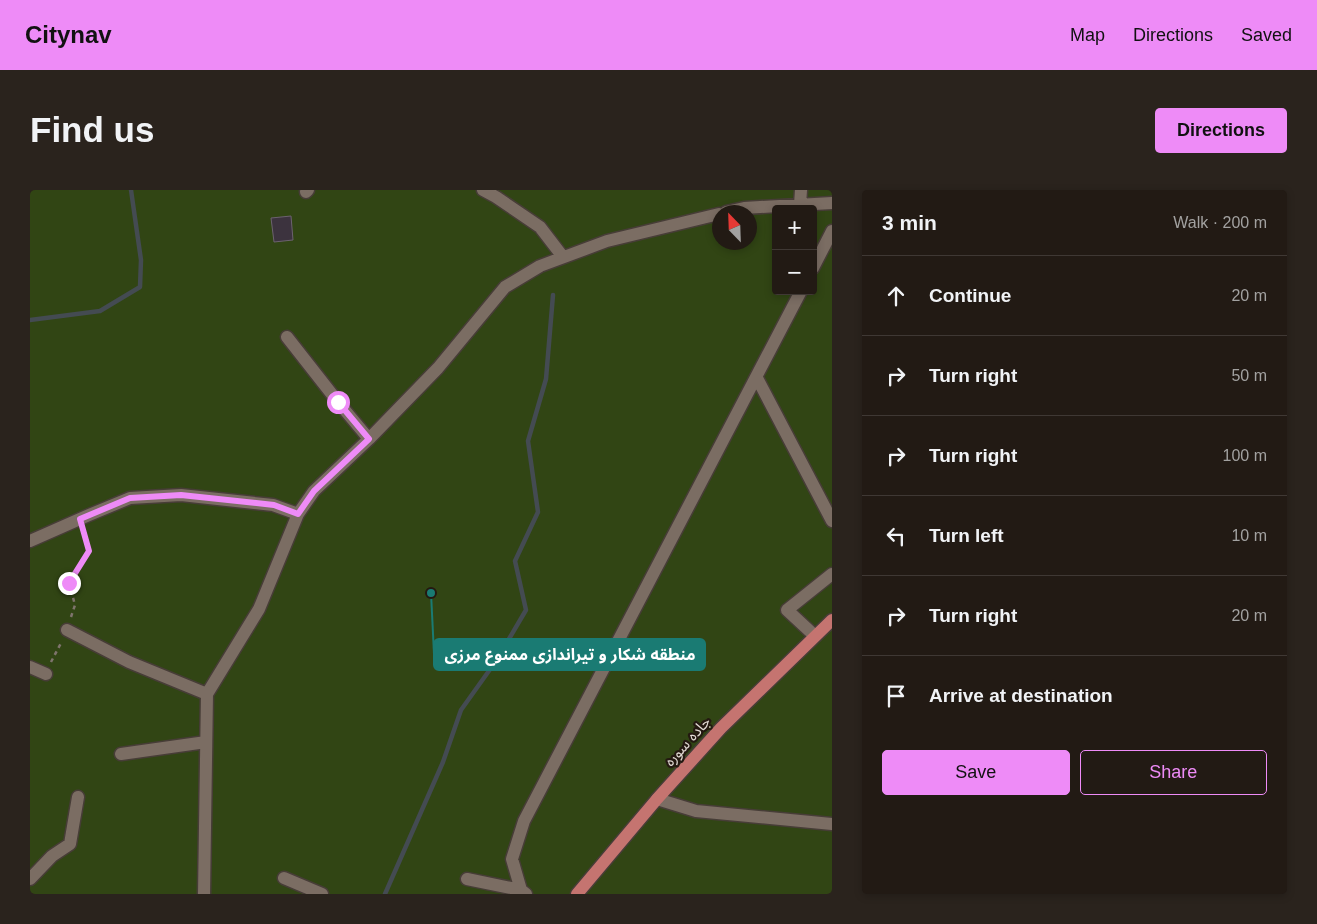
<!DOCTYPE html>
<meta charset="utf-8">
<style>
:root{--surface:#221a14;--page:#2a231d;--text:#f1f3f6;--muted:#a2a1a0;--line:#3f3834;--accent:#ee8bf7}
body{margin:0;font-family:Arial,"Noto Sans Arabic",sans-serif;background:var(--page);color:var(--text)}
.controls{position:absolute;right:15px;top:15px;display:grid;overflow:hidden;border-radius:5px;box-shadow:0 2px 8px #0003}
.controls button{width:45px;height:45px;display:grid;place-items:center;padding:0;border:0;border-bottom:1px solid var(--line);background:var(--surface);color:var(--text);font:25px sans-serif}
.compass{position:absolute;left:682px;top:15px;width:45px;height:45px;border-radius:50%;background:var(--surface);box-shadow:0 2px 8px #0003;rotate:337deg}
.stop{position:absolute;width:15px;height:15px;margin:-11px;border:4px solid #ee8bf7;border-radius:50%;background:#fff}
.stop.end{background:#ee8bf7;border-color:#fff;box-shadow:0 1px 5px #0008}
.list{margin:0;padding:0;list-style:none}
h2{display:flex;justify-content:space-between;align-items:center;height:65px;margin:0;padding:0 20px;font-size:21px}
h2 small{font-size:16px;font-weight:400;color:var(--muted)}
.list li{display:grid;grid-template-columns:32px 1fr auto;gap:15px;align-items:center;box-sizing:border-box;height:80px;padding:0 20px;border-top:1px solid var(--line)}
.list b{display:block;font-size:19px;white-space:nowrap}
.list em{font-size:16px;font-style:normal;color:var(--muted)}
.actions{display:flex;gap:10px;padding:15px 20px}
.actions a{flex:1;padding:11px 0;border:1px solid var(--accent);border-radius:5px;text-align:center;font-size:18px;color:var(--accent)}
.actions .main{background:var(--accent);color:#111}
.icon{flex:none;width:28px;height:28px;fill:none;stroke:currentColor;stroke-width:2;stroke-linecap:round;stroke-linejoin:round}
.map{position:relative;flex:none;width:802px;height:704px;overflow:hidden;border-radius:5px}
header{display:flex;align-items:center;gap:30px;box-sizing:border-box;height:70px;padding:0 25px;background:var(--accent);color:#111}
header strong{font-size:24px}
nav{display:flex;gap:28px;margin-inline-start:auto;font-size:18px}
.intro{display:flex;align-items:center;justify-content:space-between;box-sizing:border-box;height:120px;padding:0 30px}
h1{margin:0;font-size:35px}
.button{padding:12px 22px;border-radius:5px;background:var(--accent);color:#111;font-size:18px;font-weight:700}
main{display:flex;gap:30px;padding:0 30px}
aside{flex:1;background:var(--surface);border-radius:5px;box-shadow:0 2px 8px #0003}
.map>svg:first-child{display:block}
</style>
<header>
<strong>Citynav</strong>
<nav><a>Map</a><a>Directions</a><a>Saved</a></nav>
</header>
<div class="intro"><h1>Find us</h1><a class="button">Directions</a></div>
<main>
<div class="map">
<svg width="802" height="704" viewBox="0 0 802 704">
<rect width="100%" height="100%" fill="#2e231a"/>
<path fill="#314514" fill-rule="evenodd" d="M0,0H802V704H0ZM746,19H783V101H746ZM689,22H719V52H689Z"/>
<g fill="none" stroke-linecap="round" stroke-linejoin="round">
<path stroke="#444b52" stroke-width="4.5" d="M0,130L70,121L110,97L111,70L101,0
M355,704L413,572L431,520L466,471L496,420L485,371L508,322L498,251L516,189L523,105"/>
</g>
<path fill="#3c333e" stroke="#6c626f" d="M261,26L263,50L244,52L241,28Z"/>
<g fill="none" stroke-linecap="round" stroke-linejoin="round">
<g stroke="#473d37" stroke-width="15">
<path id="minor" d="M453,0L466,7L510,37L533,67
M276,2L278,0
M770,15L771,0
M696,22L714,18L802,13
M783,78L802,41
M257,147L308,212L339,249
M727,188L802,331
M0,351L59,325L100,308L151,305L243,315L268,324
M37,440L99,472L177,504
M785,446L757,420L802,384
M0,477L16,484
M91,564L176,552
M627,609L666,621L802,634
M254,688L292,704
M0,689L22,666L40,654L48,607
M437,689L491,700
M174,704L177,504L229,419L268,324L284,301L339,249L408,178L475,97L510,76L577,51L689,24
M496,704L491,700L482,669L494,631L771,101"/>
</g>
<g stroke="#473d37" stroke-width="15">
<path id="major" d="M547,704L627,609L691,538L802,430"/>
</g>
<path stroke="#7e746c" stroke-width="2.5" stroke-dasharray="4 4" stroke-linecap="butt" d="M41,427L45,415L39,393L59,361L53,342
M21,472L31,453"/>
<use href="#minor" stroke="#7b6d63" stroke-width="12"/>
<use href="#major" stroke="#c57470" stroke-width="12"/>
</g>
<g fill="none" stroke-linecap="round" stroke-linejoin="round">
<path stroke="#ee8bf7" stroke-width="6" d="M39,393L59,361L50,329L100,308L151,305L244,315L268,324L284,301L339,249L308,212"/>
</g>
<g text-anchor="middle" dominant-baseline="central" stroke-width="4.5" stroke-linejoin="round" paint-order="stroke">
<g font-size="15" fill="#e2dad4" stroke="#241911">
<text transform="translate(657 551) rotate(-48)">جاده سوره</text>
</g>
</g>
<path fill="none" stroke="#1a7b73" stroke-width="2" d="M401 403L404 464"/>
<circle fill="#1a7b73" stroke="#241911" stroke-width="2" cx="401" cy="403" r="5"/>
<rect fill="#1a7b73" stroke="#1a7b73" stroke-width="2" x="404" y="449" width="271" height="31" rx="5"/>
<g font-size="16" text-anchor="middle" font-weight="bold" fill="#fff">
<text x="540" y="470">منطقه شکار و تیراندازی ممنوع مرزی</text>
</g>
</svg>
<div class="controls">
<button>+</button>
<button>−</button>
</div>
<svg class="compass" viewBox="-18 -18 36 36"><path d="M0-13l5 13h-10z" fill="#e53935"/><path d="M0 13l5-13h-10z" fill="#a2a1a0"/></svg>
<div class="stop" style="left:308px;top:212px"></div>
<div class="stop end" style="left:39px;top:393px"></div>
</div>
<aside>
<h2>3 min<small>Walk · 200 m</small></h2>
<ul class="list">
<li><svg class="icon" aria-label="ahead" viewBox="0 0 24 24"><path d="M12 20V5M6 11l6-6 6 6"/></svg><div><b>Continue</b></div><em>20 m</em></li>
<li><svg class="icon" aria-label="right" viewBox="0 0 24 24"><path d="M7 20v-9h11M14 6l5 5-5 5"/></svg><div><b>Turn right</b></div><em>50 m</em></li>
<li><svg class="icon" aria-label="right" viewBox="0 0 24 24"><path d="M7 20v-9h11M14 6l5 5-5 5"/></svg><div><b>Turn right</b></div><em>100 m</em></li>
<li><svg class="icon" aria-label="left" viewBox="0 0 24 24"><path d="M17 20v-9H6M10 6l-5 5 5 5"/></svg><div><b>Turn left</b></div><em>10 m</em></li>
<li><svg class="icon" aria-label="right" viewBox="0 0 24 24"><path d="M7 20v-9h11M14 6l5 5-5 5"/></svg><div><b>Turn right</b></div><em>20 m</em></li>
<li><svg class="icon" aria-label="arrive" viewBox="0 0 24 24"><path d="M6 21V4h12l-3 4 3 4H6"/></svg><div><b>Arrive at destination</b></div></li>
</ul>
<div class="actions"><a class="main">Save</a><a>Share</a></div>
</aside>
</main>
